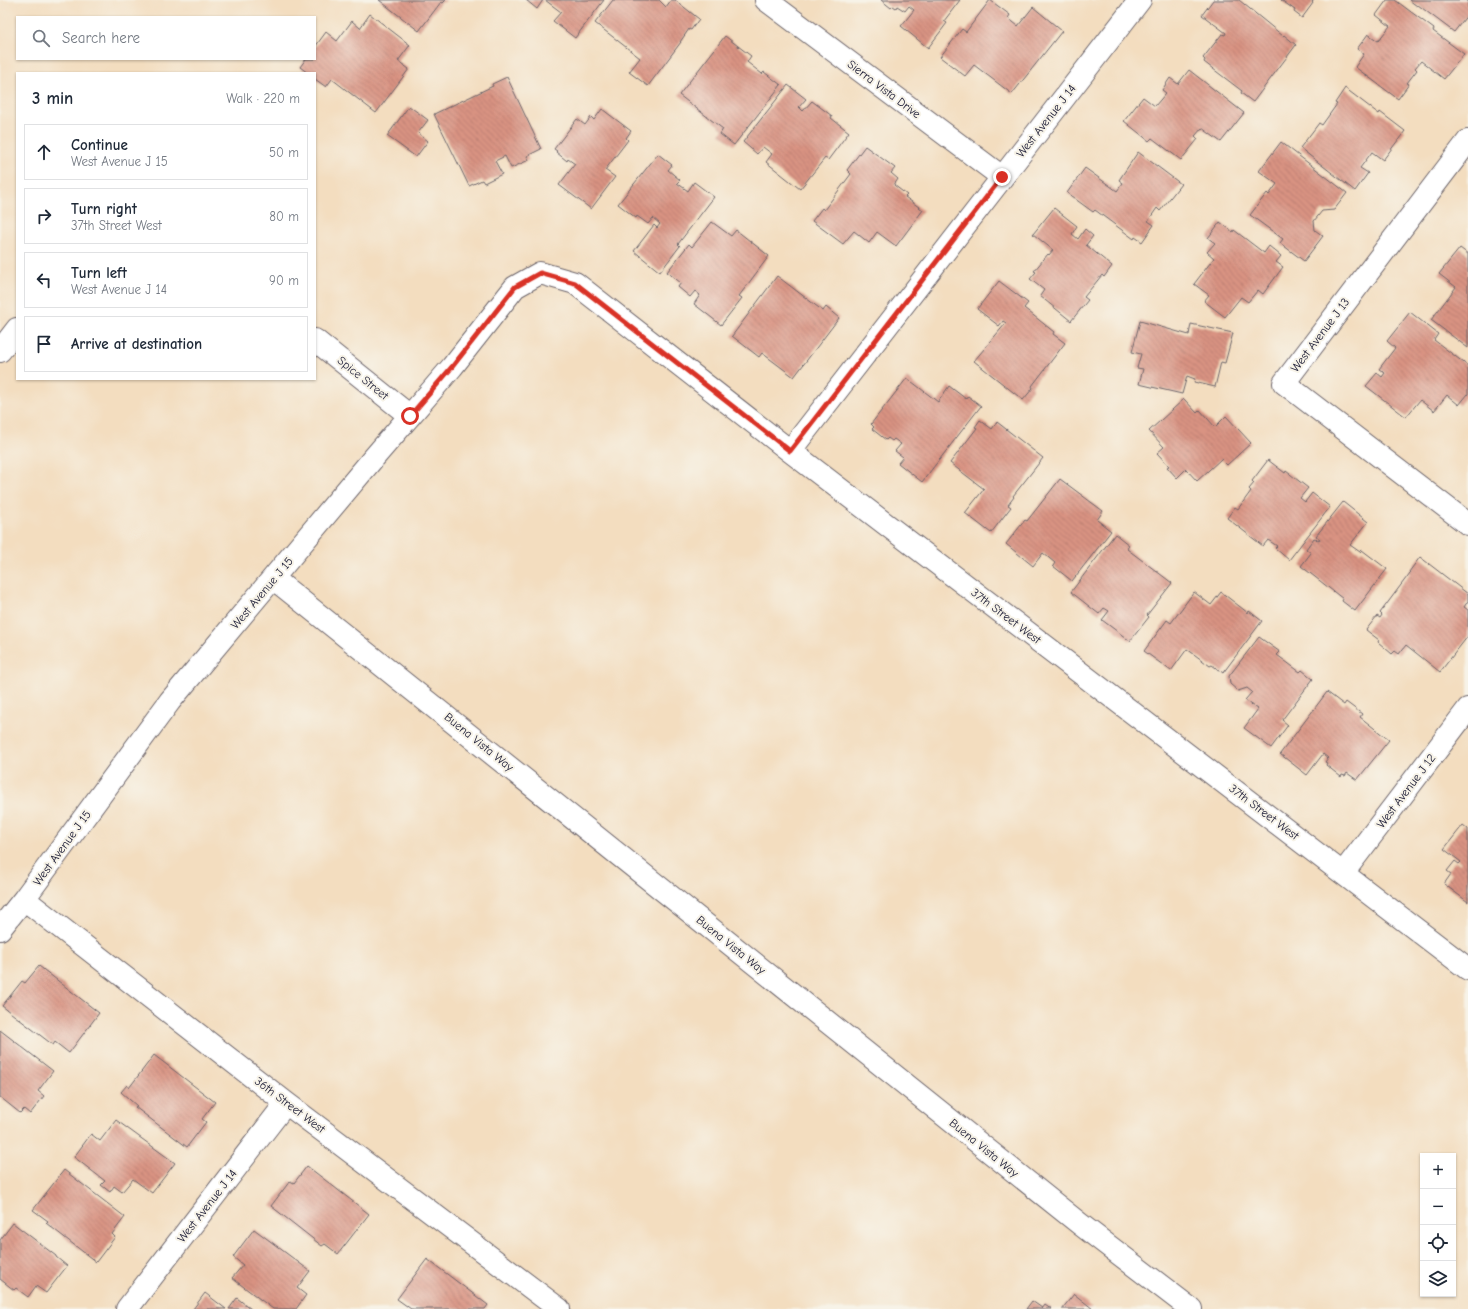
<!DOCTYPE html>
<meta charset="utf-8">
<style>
:root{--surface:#fff;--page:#f2f2f3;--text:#1f2937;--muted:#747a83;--line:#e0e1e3}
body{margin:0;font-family:"Comic Neue",sans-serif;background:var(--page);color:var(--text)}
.controls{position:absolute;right:12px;bottom:12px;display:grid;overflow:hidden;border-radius:0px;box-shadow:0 1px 3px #0004}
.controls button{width:36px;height:36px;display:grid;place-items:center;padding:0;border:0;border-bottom:1px solid var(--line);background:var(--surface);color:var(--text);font:20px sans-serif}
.stop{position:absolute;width:12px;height:12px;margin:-9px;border:3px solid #d93025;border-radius:50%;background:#fff}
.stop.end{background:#d93025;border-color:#fff;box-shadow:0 1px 4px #0008}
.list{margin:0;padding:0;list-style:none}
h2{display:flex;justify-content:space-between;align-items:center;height:52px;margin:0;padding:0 16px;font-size:17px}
h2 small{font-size:13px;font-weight:400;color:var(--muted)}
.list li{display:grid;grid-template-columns:26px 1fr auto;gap:12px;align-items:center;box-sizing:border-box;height:56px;margin:0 8px 8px;padding:0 8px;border:1px solid var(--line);border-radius:0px}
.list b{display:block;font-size:15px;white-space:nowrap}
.list p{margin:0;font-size:13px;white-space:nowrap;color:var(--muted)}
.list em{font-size:13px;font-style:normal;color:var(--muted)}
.icon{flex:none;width:22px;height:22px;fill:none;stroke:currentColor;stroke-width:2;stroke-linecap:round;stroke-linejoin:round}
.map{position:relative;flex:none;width:1468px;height:1309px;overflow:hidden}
.search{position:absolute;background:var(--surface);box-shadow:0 1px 3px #0004;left:16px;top:16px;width:300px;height:44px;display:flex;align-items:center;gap:10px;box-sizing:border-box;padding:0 14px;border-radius:0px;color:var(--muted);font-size:15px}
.panel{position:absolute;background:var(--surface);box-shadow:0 1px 3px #0004;left:16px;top:72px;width:300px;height:308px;border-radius:0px}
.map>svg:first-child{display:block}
</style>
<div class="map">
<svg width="1468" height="1309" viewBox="0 0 1468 1309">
<defs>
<pattern id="building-back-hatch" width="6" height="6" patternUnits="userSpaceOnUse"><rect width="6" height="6" fill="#d99382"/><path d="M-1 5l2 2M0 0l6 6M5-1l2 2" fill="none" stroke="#b0786c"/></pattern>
</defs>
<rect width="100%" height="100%" fill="#f7f3e8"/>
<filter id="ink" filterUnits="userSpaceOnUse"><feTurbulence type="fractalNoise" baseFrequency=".025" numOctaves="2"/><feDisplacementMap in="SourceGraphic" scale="8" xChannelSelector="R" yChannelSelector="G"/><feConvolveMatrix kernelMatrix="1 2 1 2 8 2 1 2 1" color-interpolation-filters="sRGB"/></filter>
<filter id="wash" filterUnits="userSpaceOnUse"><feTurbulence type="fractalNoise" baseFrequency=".012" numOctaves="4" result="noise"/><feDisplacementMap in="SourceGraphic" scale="16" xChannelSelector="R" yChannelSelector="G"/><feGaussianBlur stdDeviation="0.9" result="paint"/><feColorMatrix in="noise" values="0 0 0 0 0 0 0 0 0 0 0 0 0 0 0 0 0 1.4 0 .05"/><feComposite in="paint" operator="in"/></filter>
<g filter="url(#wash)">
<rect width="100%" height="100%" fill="#f3ddbf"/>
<g id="blocks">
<path fill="url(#building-back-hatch)" d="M379,0H446L443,3L441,2L419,31Z
M526,0H543L537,9Z
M545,0H604L575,38L553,21L561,12Z
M613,0H659L666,7L671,0H675L699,19L691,30L689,29L680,42H681L648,86L629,72L640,58L595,23Z
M881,0H960L944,21L947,23L928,48L901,26L914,10L909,6L905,11L897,6L896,8L893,6L891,8Z
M990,0L1010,15L1008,18L1018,26L1033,7L1062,31L1012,94L974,65L965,76L940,57L962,29L966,32Z
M1213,0H1239L1283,36L1284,35L1296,45L1253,102L1241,93L1242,91L1204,62L1205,60L1203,58L1222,34L1225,35L1226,33L1202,15Z
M1281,0H1314L1312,2L1313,3L1302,18L1294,12L1295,10Z
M1387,0H1395L1434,29L1433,31L1464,54L1444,79L1421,61L1415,68L1417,70L1407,83L1409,84L1398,99L1355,67L1364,54L1357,49L1368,34L1378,41L1390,26L1376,15Z
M1409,0H1468V14L1454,32L1418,5L1417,6Z
M370,14L410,45L398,61L409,69L376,113L332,79L326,87L315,79V73H308L300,67L306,59H315V47L326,32L337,41L352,21L360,28Z
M725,36L751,56L747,62L762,74L764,72L781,85L734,145L720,134L723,129L679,95Z
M1189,70L1244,113L1221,142L1202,128L1195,136L1198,139L1181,160L1152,138L1149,141L1124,121L1143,97L1155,106L1166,93L1162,90L1170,78L1178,84Z
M507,77L541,149L527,156L529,160L511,168L505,156L495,161L502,174L484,183L482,180L469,186L434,114L493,86L492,84Z
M788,85L806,99L799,107L803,111L812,101L832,116L831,118L849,132L828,160L825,158L800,189L766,162L772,154L763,147L757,154L743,142Z
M1345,88L1379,114L1380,112L1405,131L1383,160L1372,152L1360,168L1368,173L1355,191L1300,148L1319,123L1322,125L1337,104L1335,103Z
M409,106L428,120L418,133L428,141L416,157L387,136Z
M602,109L631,131L626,138L628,140L605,170L615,177L591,209L559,185L575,164L568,159L567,161L556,152L557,151L554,149L577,119L585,125L591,117L594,120Z
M1281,142L1347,193L1334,210L1322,211L1314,221L1315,230L1323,236L1304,261L1280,243L1283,239L1250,215L1267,193L1269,195L1277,184L1259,171Z
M865,146L895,168L891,173L898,179L894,185L907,195L905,197L923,210L896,246L877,232L869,243L854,231L843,244L812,221L822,208L824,210L851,174L847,170Z
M1138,152L1181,184L1160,211L1157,208L1148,221L1154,225L1142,242L1135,237L1134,239L1095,210L1093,212L1067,193L1085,168L1117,191L1123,183L1119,180Z
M658,154L672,165L668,170L680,180L677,183L688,191L694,182L714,197L678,244L680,246L660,272L634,251L654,225L657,228L660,224L653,218L648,224L637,216L636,218L618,204Z
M1054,208L1077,226L1072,234L1078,239L1085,229L1093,236L1086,245L1112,266L1104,277L1102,275L1084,297L1088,300L1071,321L1040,296L1044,290L1030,279L1036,272L1034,271L1048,254L1049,255L1053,250L1033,234Z
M712,222L731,236L736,230L769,256L739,296L742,298L721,325L694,304L700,295L695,291L690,297L678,287L681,283L667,272L689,244L692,247Z
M1220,222L1233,232L1234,230L1264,253L1269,246L1281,256L1276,262L1283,267L1263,294L1258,290L1248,302L1241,297L1225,317L1204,301L1209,295L1194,284L1214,258L1207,252L1215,243L1208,238Z
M1460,248L1468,254V348L1431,320L1456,287L1439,274Z
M777,276L823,311L826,307L839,318L794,377L762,353L759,357L732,336Z
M999,281L1028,303L1024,308L1054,332L1053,334L1065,343L1032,386L1033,388L1023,400L974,361L1006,323L1003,321L999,326L977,309Z
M1410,312L1438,334L1434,340L1468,366V394L1459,405L1447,395L1434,411L1420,400L1406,417L1366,386L1377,373L1382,377L1385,373L1379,369L1395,348L1387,341Z
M1140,321L1189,335L1191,324L1233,333L1225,363L1221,362L1215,387L1194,382L1195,379L1187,376L1182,394L1139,384L1143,369L1137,368L1141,354L1132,352Z
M907,378L938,402L949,386L966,399L968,396L981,406L922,482L898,463L903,457L895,451L901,444L894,439L892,441L888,438L886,440L872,429L874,427L871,424Z
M1184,399L1197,413L1200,410L1215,427L1226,416L1251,443L1227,465L1221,459L1197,481L1186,469L1177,478L1167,467L1169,466L1157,453L1164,447L1149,431Z
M980,420L992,429L997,422L1043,458L1013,496L1014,497L1008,505L1011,507L991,533L965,513L984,489L950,463L977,428L975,427Z
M1268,460L1285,473L1286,471L1308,488L1300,498L1305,502L1312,493L1330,507L1289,560L1275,548L1277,546L1268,540L1263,546L1227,518L1235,507L1238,509L1251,491L1249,489L1254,483L1252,481Z
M1060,479L1103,511L1097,520L1111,531L1072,581L1053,566L1055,563L1043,553L1033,566L1006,544L1025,520L1027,521Z
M1343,502L1368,522L1350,545L1360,552L1362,550L1387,569L1355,611L1342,601L1343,599L1301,566L1311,553L1306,549L1314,538L1319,541L1320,539L1316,536Z
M1115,534L1129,545L1127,549L1172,583L1147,615L1149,617L1130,641L1102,620L1109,611L1104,608L1099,614L1071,592Z
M1420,557L1468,594V601L1464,607L1468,610V636L1440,672L1406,645L1399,654L1395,651L1392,654L1378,642L1379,640L1366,630L1377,616L1380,618L1382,615L1380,613L1410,573L1409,572Z
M1194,592L1211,605L1221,592L1248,613L1249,611L1262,621L1223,673L1212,665L1210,666L1187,649L1171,671L1144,651L1167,620L1171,623Z
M1259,637L1280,652L1277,655L1300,672L1302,670L1313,679L1282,720L1288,725L1271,748L1244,728L1258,709L1245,700L1252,692L1247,688L1238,691L1230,684L1229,676Z
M1327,692L1344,705L1346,702L1362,714L1360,717L1389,740L1357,780L1347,773L1345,776L1342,775L1341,777L1326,765L1327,763L1325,762L1328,758L1323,754L1307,775L1280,754Z
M1463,825L1468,829V902L1444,884L1451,874L1447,871L1455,861L1459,864L1461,862L1444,849Z
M39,966L99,1013L69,1053L55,1042L53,1045L2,1006L22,981L25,983Z
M0,1030L53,1071L38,1091L44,1096L30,1114L24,1109L20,1113L0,1097Z
M154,1055L215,1102L202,1119L206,1122L187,1147L135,1107L137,1106L121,1092L127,1085L129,1088Z
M116,1120L175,1163L152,1193L133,1179L122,1192L114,1186L110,1192L101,1185L105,1181L74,1157L91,1134L100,1141Z
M307,1166L369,1214L338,1254L325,1244L322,1246L271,1206L290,1181L294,1183Z
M64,1170L125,1217L112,1234L115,1237L96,1262L46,1223L48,1221L33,1210Z
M13,1223L56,1256V1257L67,1266L46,1293L36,1286L28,1297L16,1288L14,1290L0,1279V1240Z
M254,1229L310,1271L297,1288L306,1295L296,1309H273L232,1278L243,1265L233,1257Z
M427,1259L488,1305L485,1309H411L397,1299Z
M205,1293L226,1309H193Z
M1074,1294L1093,1309H1062Z
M237,1298L251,1309H229Z
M1032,1301L1042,1308L1045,1304L1052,1309H1026Z"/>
</g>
</g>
<g filter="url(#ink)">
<use href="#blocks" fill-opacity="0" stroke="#6b6369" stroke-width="1"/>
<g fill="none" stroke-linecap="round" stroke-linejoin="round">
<g stroke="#6b6369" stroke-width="24">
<path id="minor" d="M766,0L1002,177
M1468,141L1284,383L1468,524
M315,340L410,416
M0,351L17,329
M790,451L1140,0
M274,579L1080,1224L1191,1309
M1343,873L1468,709
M24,899L286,1103L559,1309
M0,929L24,899L170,701L371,461L452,367L515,287L540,273L575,283L790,451L1468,969
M127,1309L286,1103"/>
</g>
<use href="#minor" stroke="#fff" stroke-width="22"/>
</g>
</g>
<g fill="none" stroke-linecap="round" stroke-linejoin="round" filter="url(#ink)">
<path stroke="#d93025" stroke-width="5" d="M410,416L452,367L515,287L540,273L575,283L790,451L1002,177"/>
</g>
<g text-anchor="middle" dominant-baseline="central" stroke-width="4" stroke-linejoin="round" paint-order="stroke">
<g font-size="12" fill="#22223b" stroke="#f7f3e8">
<text transform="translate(884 89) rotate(37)">Sierra Vista Drive</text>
<text transform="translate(1046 121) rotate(-52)">West Avenue J 14</text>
<text transform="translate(1320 335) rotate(-53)">West Avenue J 13</text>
<text transform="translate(363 378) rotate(39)">Spice Street</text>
<text transform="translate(262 593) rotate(-50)">West Avenue J 15</text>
<text transform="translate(1006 616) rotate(37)">37th Street West</text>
<text transform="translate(479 742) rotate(39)">Buena Vista Way</text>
<text transform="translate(1406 791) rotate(-53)">West Avenue J 12</text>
<text transform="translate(1264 812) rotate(37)">37th Street West</text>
<text transform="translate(62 848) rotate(-54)">West Avenue J 15</text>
<text transform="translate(731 945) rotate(39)">Buena Vista Way</text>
<text transform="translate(290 1105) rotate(37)">36th Street West</text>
<text transform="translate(984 1148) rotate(39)">Buena Vista Way</text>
<text transform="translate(207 1206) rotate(-52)">West Avenue J 14</text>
</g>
</g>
</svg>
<div class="controls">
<button>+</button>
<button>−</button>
<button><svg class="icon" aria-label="locate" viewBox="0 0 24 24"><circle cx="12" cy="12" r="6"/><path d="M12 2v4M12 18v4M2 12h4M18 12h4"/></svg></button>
<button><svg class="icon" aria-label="layers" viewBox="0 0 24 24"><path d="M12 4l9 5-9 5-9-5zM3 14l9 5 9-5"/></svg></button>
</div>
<div class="stop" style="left:410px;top:416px"></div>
<div class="stop end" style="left:1002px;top:177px"></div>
<div class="search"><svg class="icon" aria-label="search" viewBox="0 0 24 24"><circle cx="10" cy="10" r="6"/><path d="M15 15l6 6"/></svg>Search here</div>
<section class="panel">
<h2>3 min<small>Walk · 220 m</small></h2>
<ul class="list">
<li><svg class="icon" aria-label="ahead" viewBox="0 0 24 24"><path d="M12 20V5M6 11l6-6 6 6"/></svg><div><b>Continue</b><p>West Avenue J 15</p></div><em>50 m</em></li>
<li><svg class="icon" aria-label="right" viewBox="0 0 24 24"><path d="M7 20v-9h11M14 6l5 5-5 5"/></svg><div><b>Turn right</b><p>37th Street West</p></div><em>80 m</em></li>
<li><svg class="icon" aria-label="left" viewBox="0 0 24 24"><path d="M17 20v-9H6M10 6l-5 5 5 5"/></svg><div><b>Turn left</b><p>West Avenue J 14</p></div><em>90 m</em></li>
<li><svg class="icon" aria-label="arrive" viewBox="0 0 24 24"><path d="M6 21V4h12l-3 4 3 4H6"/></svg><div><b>Arrive at destination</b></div></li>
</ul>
</section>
</div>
